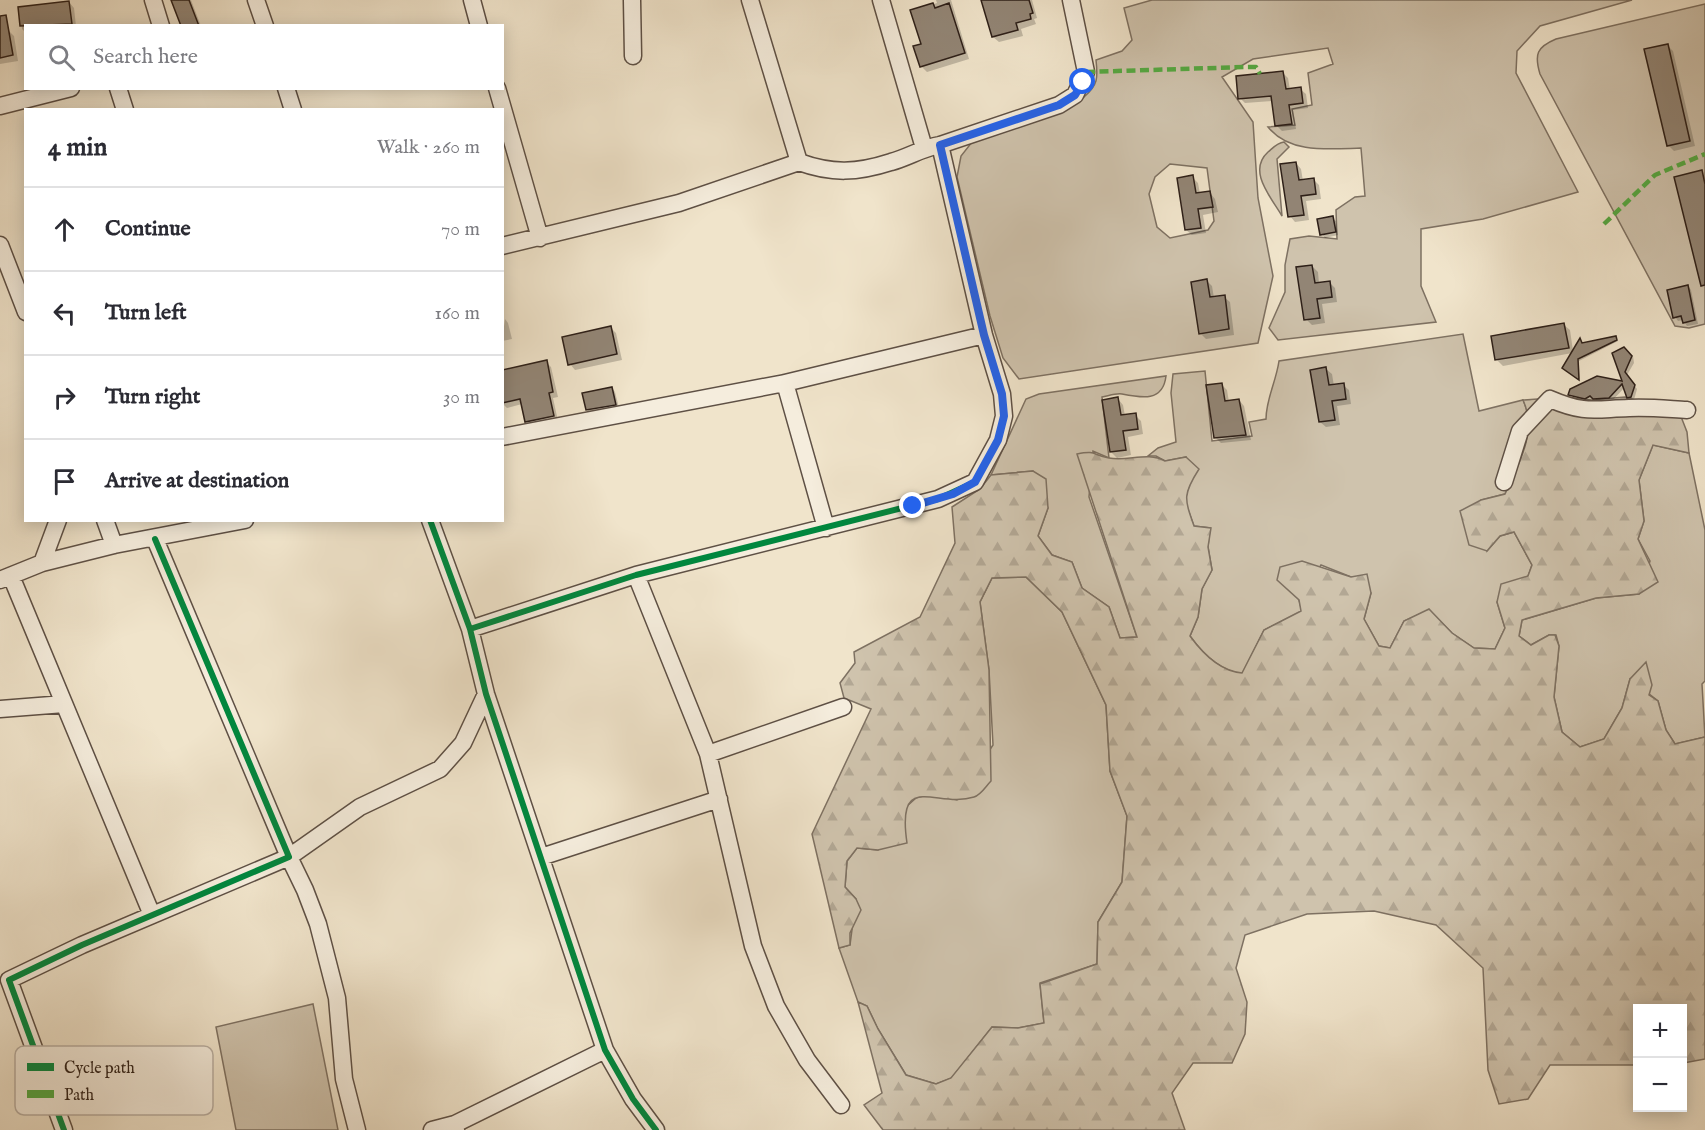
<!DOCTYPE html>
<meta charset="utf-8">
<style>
:root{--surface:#fff;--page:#f7f7f7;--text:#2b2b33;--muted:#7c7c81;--line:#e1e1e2}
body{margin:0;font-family:"IM FELL English",serif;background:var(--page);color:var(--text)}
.controls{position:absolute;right:18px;bottom:18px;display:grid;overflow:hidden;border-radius:0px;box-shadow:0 3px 15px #0003}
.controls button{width:54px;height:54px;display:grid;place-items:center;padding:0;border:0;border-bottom:2px solid var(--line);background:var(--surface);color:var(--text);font:30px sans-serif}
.stop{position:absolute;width:18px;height:18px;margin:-14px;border:4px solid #2563eb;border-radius:50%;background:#fff}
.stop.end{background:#2563eb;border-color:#fff;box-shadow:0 2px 6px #0008}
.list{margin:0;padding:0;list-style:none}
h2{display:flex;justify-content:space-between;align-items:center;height:78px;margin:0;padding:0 24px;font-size:26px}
h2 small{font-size:20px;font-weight:400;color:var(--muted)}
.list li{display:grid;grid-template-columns:39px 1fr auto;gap:18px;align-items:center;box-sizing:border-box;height:84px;padding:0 24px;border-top:2px solid var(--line)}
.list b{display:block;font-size:22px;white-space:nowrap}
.list em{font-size:20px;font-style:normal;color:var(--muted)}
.icon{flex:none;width:33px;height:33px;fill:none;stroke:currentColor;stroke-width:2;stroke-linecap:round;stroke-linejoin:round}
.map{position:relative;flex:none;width:1705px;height:1130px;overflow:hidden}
.search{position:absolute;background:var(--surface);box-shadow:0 3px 15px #0003;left:24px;top:24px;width:480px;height:66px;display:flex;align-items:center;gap:15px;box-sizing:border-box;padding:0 21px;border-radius:0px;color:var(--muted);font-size:22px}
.panel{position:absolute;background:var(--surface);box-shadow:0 3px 15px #0003;left:24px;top:108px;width:480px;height:414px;border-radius:0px}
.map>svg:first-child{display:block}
</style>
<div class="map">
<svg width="1705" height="1130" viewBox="0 0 1705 1130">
<defs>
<pattern id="forest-firs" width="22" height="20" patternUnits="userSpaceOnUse" patternTransform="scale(1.5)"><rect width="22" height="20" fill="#cfc3ad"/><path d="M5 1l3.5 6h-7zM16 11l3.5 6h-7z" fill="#b2a794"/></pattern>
</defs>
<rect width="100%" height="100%" fill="#f0e4cb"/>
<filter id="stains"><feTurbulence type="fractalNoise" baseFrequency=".00333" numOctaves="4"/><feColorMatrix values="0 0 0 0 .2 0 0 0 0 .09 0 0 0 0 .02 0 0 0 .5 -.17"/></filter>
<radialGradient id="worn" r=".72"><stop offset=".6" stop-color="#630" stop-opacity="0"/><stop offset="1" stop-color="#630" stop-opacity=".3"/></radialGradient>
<path fill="#cfc3ad" stroke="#7e7162" stroke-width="1.5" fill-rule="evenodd" d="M1152,0H1632L1540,26L1517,51L1516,73L1578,192L1483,219L1421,229V286L1436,322L1278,340L1269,328L1285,292V265L1290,239L1309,236L1337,239L1336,210L1355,197L1365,196L1361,148C1329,149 1290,154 1268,127L1295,125L1292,109L1312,105L1308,73L1333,64L1328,48L1253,59L1222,77L1253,122L1258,198L1273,276L1258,343L1019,379L1003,358L990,316L957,177L961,156L972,142L1084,97C1098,85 1098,78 1096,60L1122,51L1132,40L1124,8ZM1170,164L1207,168L1214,221L1208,230L1170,238L1157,227L1149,194L1155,177Z
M1705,4V324L1689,328L1675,326L1540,74C1534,54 1537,47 1556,39Z
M1284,142L1289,147L1277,159L1282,216C1271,197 1247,171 1268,152C1274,147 1277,143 1284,142Z
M1463,334L1479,411L1523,400C1538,432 1518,465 1505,494L1481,500L1487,551L1500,536L1514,532L1532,565L1528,576L1497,602L1505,628L1495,649L1474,648L1452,633L1429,610L1404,621L1390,648L1379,646L1364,619L1371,593L1351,577L1321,565L1299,600L1302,611L1264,630L1242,674C1220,671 1203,654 1190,636L1198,617L1202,589L1212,570L1208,547L1210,528L1194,526L1185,501L1189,484L1186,457L1165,461L1156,456H1148L1158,448L1176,442L1171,393L1173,374L1205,371L1212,441L1252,436L1249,422L1266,419C1266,399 1276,382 1279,361Z
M1166,376C1163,402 1142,398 1122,394C1116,393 1108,396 1102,397L1109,458L1093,451L1089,497L1137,637L1120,638L1109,607L1082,588L1072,562L1052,555L1038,536L1048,508L1033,471L991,475L1026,399L1039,394Z
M1653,445L1689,453L1705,530V681L1702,684L1705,737L1675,744L1666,730L1658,701L1630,679L1622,708L1604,739L1580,747L1562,732L1554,697L1559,646L1556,635H1549L1531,645L1519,636L1522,620L1596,598L1639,594L1650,561L1638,539L1644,521L1639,480Z
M1026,577L1062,612L1106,705L1110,771L1127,816L1122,882L1098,922L1097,964L1040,983L1044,1023L1018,1028L992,1027L952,1078L936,1084L906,1075L878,1029L867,1006L858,1002L839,948L850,945L856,899L845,887L847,861L857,848L878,850L904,823L906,807L916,798L930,794L957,800L993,745L989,670L980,602L992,578Z
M313,1004L338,1130H236L216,1027Z"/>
<path fill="url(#forest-firs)" stroke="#7e7162" stroke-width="1.5" d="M1565,397L1591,400L1625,397L1680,414L1687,432L1689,453L1653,445L1639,480L1644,521L1638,539L1658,582L1639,594L1596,598L1522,620L1519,636L1531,645L1549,635H1555L1559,646L1554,697L1562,732L1580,747L1604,739L1622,708L1630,679L1646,662L1652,685L1649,695L1658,701L1666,730L1675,744L1705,737V1059L1683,1063L1682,1008H1638L1637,1065H1550L1528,1099L1499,1104L1488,1070L1483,968L1436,925L1374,911L1307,914L1245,935L1236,968L1247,1002L1245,1034L1232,1063H1193L1172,1093L1185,1130H883L864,1105L882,1093L858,1002L867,1006L878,1029L906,1075L936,1084L951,1078L992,1027L1018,1028L1044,1023L1040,984L1097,964L1098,922L1122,882L1127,816L1110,771L1106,705L1062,612L1026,577L992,578L980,602L989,670L991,781C986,786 981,795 974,797C937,809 896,769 907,843L878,850L857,848L847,861L845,887L856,899L861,910L850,933V945L839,948L812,834L871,709L844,698L840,683L855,663L854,652L920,617L955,543L952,507L980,489L991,475L1033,471L1046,479L1048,508L1038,536L1052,555L1072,562L1082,588L1109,607L1120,638L1137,637L1077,454C1097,450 1092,455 1109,458C1128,462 1147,451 1165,461L1186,457L1199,469C1183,494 1184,498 1194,526L1211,528L1208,547L1212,570L1202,589L1198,617L1190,636C1203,654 1220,671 1242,673L1264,630L1301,611L1299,600L1277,580L1280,567L1302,561L1351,577L1367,574L1371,593L1364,619L1379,646L1390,648L1404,621L1429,609L1452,633L1474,648L1495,649L1505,628L1497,602L1501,584L1528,576L1532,565L1514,532L1500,536L1487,551L1469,545L1460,511L1481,500L1505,494C1518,465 1538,432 1523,400Z"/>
<path fill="#0003" d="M172,0H191L201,26H182Z
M936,0H951L969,59L927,72L921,66L922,45L912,11L937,3Z
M983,0H1032L1037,18L1034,19L1036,24L1021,29L1023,36L999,42L993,37Z
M69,2L74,8L76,26H26V33L22,29L20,8Z
M8,30L14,36L18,61L0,64V32Z
M1667,45L1673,51L1695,146L1674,151L1668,145Z
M1283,73L1288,78L1290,90L1300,89L1306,94L1308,108L1293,110L1296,129L1282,131L1277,126L1273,101L1245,103L1240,98Z
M1296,163L1301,169L1303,181L1313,179L1319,185L1321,199L1306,201L1309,220L1295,222L1290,216Z
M1192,177L1198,183L1200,194L1210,193L1215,199L1218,212L1203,215L1206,233L1192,235L1186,230Z
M1332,218L1336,221L1338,235L1325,238L1322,234Z
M1312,266L1318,272L1319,284L1329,282L1335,288L1337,302L1322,304L1325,323L1312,325L1306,319Z
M1207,281L1212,286L1214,298L1224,297L1230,302L1234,335L1206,339L1201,334Z
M1688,286L1691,290L1698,324L1687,326L1683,320L1678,321L1675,317Z
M505,319L508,323L512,339L502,341Z
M1564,325L1570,330L1573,351L1615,338L1618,341L1579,361L1580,379L1564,367L1572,353L1503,366L1497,360L1493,337Z
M610,327L616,333L622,360L575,370L570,364Z
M1624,349L1633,356L1634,363L1627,375L1637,389L1634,400L1628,397L1625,387L1612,401H1597L1594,398L1589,401L1570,394L1571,390L1624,384Z
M546,362L551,367L558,397L553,398L558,421L531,426L526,421L522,404L507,408L502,403V371Z
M1326,369L1332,374L1334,386L1343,385L1349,390L1351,404L1337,406L1340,425L1326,427L1320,422Z
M1221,384L1227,390L1229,402L1239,400L1244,406L1251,440L1221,443L1215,437Z
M612,388L615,392L619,408L591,413L587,410Z
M1118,399L1123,405L1125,416L1135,415L1141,421L1143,434L1128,437L1131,455L1117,458L1111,452Z"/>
<path fill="#928575" stroke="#2d1f18" stroke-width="1.5" d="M171,0H189L199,26H181Z
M981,0H1029L1033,13L1030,14L1031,19L1016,23L1018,30L992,37Z
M69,1L72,24L20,26L18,7Z
M933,3L935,8L949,3L965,53L920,67L913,46L921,44L910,10Z
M6,15L13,55L0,58V16Z
M1668,44L1690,141L1667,146L1644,49Z
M1283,71L1286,89L1301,87L1303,103L1289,105L1292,124L1275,126L1271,96L1238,99L1236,76Z
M1296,162L1299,180L1314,178L1316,194L1301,196L1304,215L1288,217L1280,164Z
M1702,170L1705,184V285L1701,286L1674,177Z
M1193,175L1196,193L1210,191L1213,207L1198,209L1201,228L1185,230L1177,178Z
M1333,216L1336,232L1320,235L1317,219Z
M1312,265L1315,283L1330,281L1332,297L1317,299L1320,318L1304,320L1296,267Z
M1207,279L1210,297L1225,295L1229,329L1199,334L1191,282Z
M1688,285L1695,320L1683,323L1681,316L1673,318L1667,290Z
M1564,323L1569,348L1495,360L1491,336Z
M611,326L617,354L568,365L562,337Z
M1616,336L1617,340L1578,359L1579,380L1562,368L1580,338L1582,343Z
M1624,347L1632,356L1625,372L1635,385L1631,397L1627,398L1622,384L1609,398L1593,399L1590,396L1585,399L1568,395L1570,389L1597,376L1622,381L1612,353Z
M547,360L553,392L549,393L554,416L525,422L520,399L502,403V370Z
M1326,367L1329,385L1344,383L1346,399L1332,401L1335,420L1319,422L1310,370Z
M1222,383L1225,401L1239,399L1246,435L1214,438L1206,385Z
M612,387L616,405L586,410L582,393Z
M1118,397L1121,415L1136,413L1138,429L1123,431L1126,450L1110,452L1102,400Z"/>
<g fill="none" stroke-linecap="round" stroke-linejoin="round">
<g stroke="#5e5045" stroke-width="19">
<path id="street" d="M153,0L161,26
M256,0L265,26
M472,0L479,26
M632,0L633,56
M750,0L799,162C832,174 857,173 891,162C909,157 922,148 940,145L1059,105L1075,95L1086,72L1071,0
M881,0L924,148
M118,88L125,110
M286,88L293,110
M497,88L540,238
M0,106L71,88
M0,245L26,312
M502,246L679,203L799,162
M785,383L826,528
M502,437L785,383L984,335
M1504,482L1520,431L1550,399C1585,414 1594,409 1629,408C1649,407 1668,409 1687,410
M105,520L114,545
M430,520L470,629L486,694L605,1050L633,1099L656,1130
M42,563L58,520
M636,575L708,754L753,946L776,1006L807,1060L841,1105
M11,576L152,915
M0,580L42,563L114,545L245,520
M470,629L636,575L938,499L975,482L998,440L1004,416L1002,394L984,335L940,145
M0,709L64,704
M708,754L843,707
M541,857L719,799
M64,1130L9,980L82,945L289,857L155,539
M357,1130L344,1079L337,998L318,924L305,890L289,857L360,807L440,769L463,743L486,694
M432,1130L455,1124
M456,1130L455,1124L605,1050"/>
</g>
<use href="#street" stroke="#f5eddd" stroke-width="16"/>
<path stroke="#54aa42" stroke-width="4.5" stroke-dasharray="9 4.5" stroke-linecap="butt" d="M1086,72L1245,67H1256L1260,74
M1604,224L1655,175L1705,154"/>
<g stroke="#f5eddd" stroke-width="10">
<path id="cycleway" d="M430,520L470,629L486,694L605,1050L633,1099L656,1130
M470,629L636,575L938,499L975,482L998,440L1004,416L1002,394L984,335L940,145
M64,1130L9,980L82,945L289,857L155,539"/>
</g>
<use href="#cycleway" stroke="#00873e" stroke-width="6"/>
</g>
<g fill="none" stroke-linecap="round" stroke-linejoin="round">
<path stroke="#2563eb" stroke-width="8" d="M913,506L953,494L975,482L998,440L1004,416L1002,394L984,335L940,145L1059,105L1075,95L1083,82"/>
</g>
<rect x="15" y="1046" width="198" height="69" rx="9" fill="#f5eddd" stroke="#b9afa2" stroke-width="1.5"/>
<rect x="27" y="1063" width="27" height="8" fill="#00873e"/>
<rect x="27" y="1090" width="27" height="8" fill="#54aa42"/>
<g font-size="16" fill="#2d1f18">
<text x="64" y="1073">Cycle path</text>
<text x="64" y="1100">Path</text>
</g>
<rect width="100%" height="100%" filter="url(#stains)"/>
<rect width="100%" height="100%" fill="url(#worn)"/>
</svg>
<div class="controls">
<button>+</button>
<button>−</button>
</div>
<div class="stop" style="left:1083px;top:82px"></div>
<div class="stop end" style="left:913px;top:506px"></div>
<div class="search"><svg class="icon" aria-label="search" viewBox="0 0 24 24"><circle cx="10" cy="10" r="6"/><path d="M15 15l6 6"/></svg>Search here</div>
<section class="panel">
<h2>4 min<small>Walk · 260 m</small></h2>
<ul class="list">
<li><svg class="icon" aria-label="ahead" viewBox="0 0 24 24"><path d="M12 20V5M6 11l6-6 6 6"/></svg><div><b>Continue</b></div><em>70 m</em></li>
<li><svg class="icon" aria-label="left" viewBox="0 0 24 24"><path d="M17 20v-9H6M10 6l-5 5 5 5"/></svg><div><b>Turn left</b></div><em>160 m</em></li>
<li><svg class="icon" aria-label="right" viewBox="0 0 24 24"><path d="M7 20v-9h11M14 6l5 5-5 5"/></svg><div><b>Turn right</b></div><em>30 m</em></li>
<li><svg class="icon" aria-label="arrive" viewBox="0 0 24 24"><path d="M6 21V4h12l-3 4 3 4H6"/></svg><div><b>Arrive at destination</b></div></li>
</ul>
</section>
</div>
